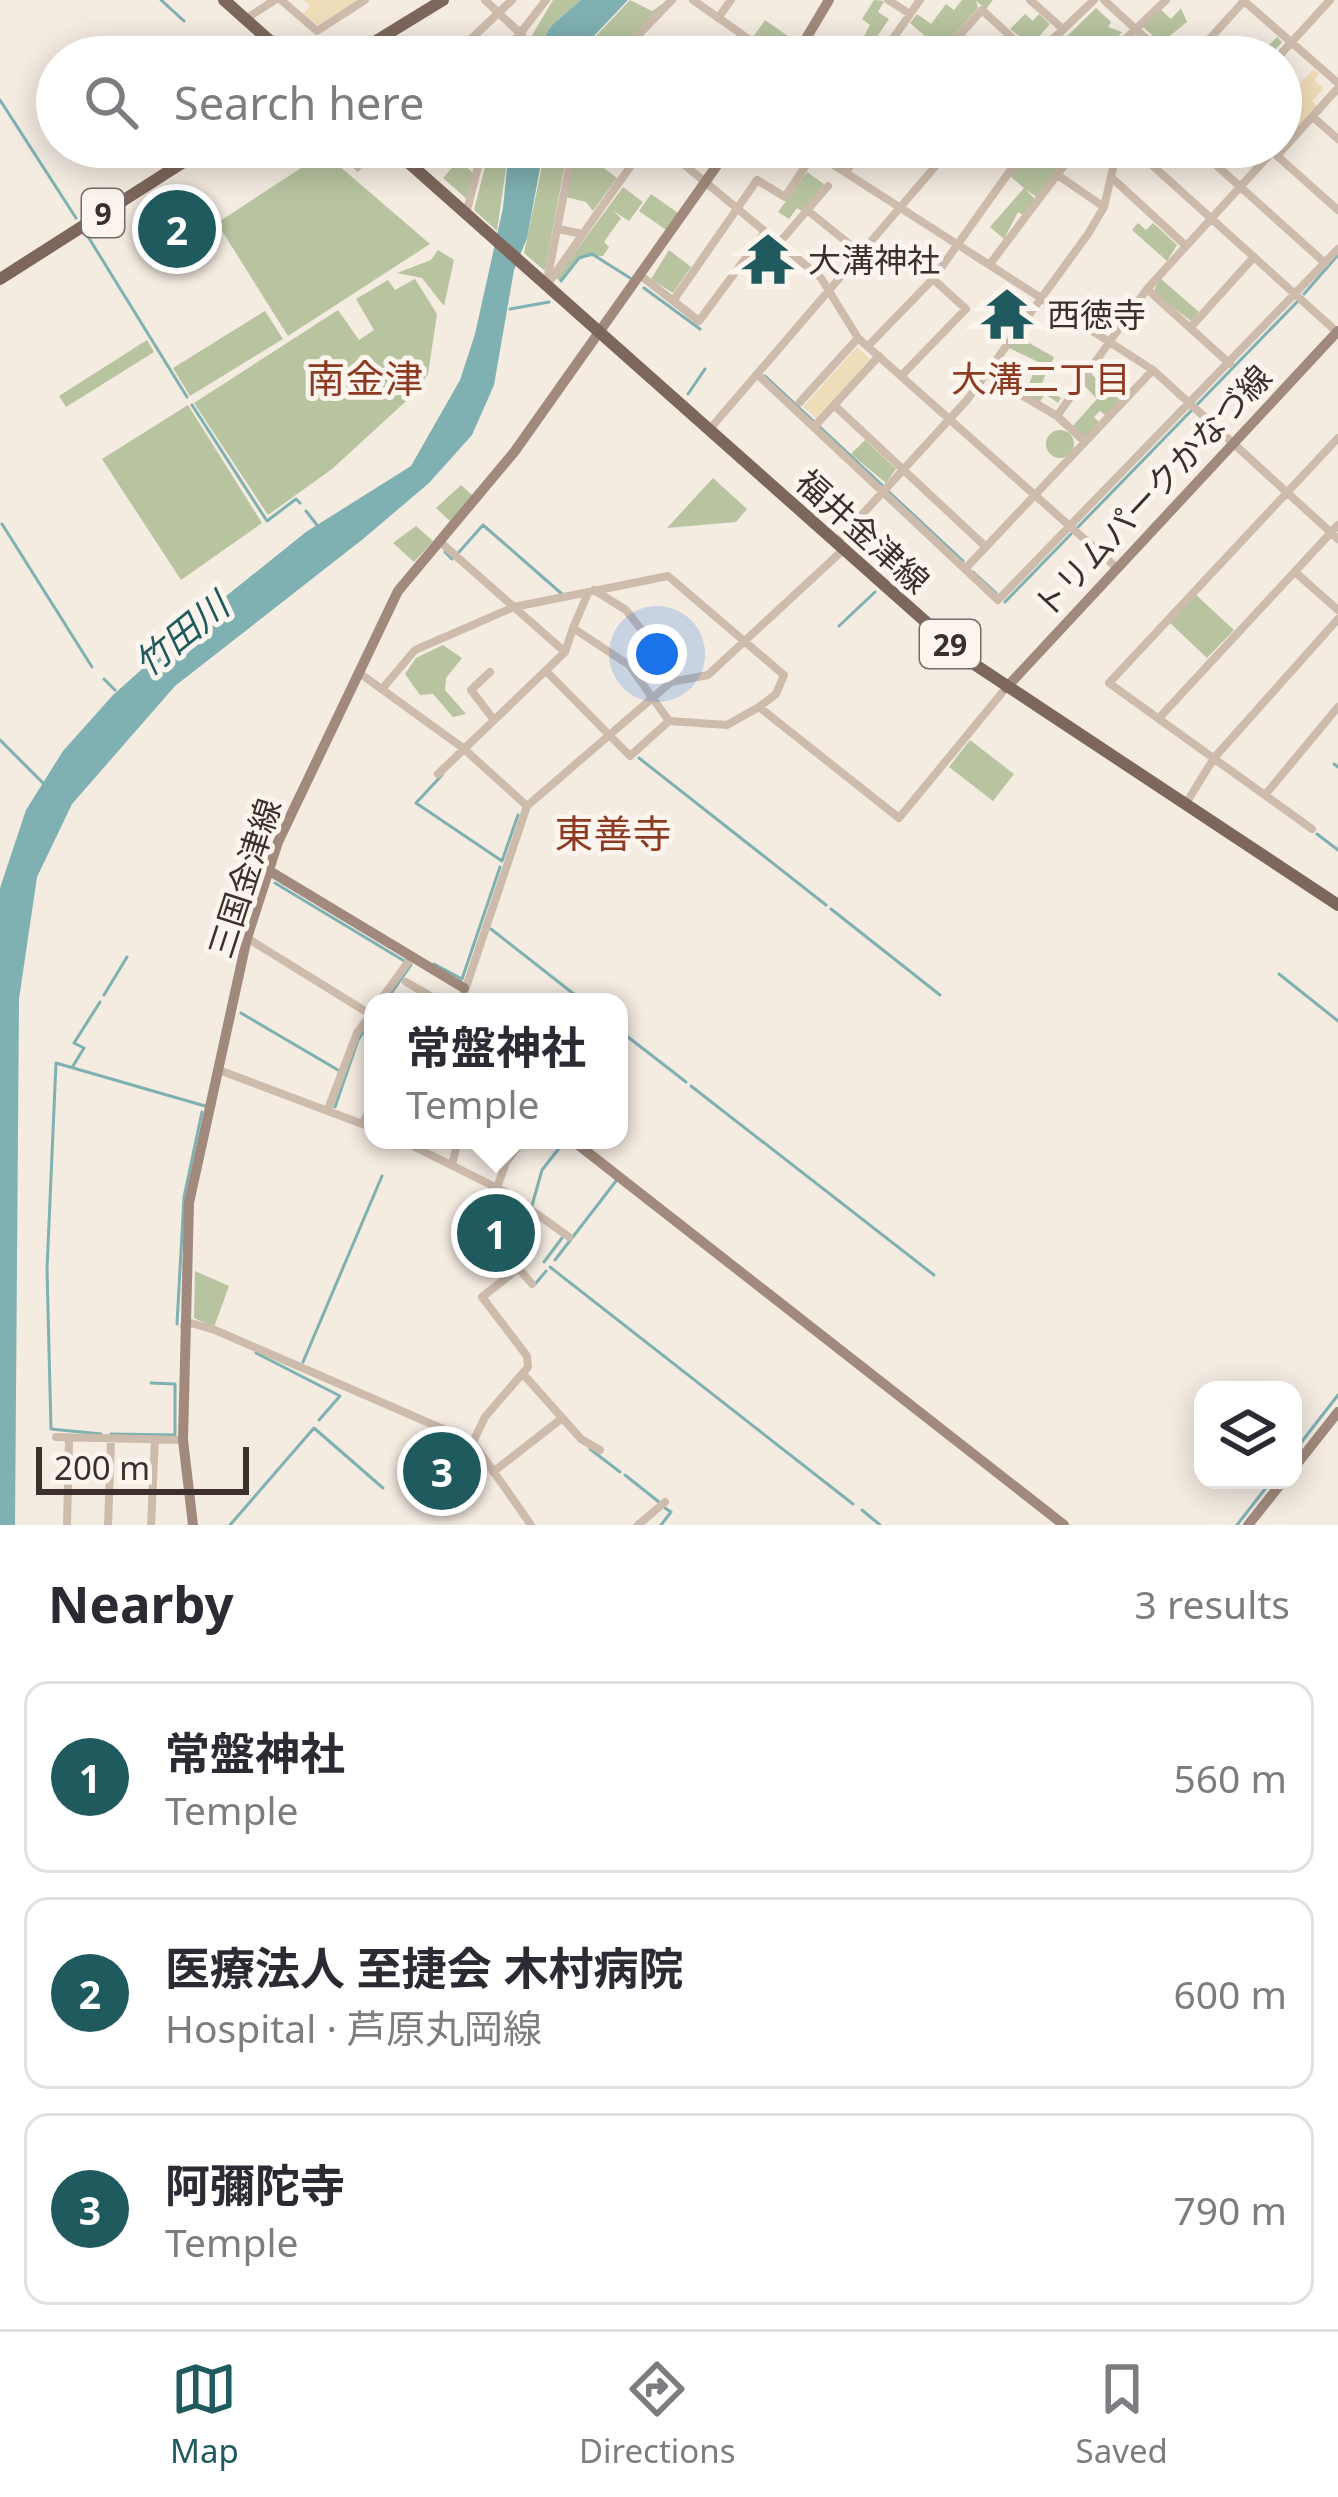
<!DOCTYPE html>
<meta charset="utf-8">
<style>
:root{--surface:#fff;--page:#f2f2f3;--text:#2b2b33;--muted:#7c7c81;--line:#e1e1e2;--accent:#1f5a5e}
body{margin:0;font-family:"Noto Sans","Noto Sans JP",sans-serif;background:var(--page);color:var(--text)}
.controls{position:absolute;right:36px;bottom:36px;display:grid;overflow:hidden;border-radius:24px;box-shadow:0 6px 30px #0003}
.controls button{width:108px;height:108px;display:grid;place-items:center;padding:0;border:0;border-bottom:3px solid var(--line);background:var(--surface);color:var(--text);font:60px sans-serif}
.scale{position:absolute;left:36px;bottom:30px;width:213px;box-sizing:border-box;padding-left:12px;border:6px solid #3b302b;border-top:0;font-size:33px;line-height:42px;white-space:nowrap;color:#3b302b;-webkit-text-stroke:9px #fbf5ee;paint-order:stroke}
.you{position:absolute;left:657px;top:654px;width:42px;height:42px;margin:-30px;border:9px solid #fff;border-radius:50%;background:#1a73e8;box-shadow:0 0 0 18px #1a73e833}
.badge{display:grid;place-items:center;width:78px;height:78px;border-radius:50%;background:var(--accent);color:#fff;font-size:39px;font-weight:700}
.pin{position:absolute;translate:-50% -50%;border:6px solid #fff;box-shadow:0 3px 12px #0006}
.popup{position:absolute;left:364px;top:993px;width:264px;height:156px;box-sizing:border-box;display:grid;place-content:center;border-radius:24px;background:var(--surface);filter:drop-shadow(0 3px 9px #0005);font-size:39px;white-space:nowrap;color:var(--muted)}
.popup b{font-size:45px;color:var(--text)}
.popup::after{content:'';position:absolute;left:50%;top:100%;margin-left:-24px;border:24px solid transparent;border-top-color:var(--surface)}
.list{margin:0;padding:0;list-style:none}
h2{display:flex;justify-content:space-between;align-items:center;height:156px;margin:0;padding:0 48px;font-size:51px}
h2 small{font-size:39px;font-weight:400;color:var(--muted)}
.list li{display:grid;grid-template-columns:78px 1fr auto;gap:36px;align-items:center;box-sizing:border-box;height:192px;margin:0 24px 24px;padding:0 24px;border:3px solid var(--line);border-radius:24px}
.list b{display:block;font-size:45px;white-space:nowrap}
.list p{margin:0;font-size:39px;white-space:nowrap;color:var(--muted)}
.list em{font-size:39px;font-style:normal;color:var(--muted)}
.icon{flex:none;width:66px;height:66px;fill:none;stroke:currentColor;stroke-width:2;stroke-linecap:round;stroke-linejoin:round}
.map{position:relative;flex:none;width:1338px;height:1525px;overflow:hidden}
.search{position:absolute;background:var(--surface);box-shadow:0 6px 30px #0003;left:36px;right:36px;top:36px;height:132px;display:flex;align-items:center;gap:30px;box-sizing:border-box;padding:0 42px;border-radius:66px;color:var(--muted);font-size:45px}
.sheet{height:804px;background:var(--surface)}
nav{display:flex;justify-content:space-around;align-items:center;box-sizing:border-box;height:168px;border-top:3px solid var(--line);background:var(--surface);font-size:33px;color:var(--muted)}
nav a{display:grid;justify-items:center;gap:6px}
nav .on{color:var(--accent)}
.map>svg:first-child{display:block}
</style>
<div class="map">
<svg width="1338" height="1525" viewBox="0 0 1338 1525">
<rect width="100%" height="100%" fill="#f4ebe1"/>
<path fill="#b8c4a0" d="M553,0H581L551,26L534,57H519Z
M630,0L652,11L668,0L611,57H576Z
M874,0L884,1L878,12L889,19L872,44L878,49L873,57H853L870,25L862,19Z
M962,0H993L986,9L976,1L978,8L941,50L910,23L917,14L931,24L946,4L954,10Z
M1096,8L1111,22L1108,27L1122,32L1100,57H1062L1056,47Z
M1181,8L1187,22L1161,43L1142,26L1160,9L1171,19Z
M1025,14L1033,21L1039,14L1050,24L1031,46L1010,29Z
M765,20L798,43L792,52L784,48L781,53L786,57L753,37Z
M1236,36L1250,49L1259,40L1267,47L1277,37L1282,42L1269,57H1217Z
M343,147H369L375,153L358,172L337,153Z
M490,147H509L497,231L474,210Z
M546,147H568L545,271L524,253Z
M593,147H623L633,154L625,165L607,151L597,163L617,178L593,211L586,202L566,197L575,151L591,153Z
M1030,147H1060L1067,155L1038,198L1025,189L1036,200L1023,215L1018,212L1004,239L990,227L1024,188L1010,176Z
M324,153L430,244L288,336L217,223Z
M459,160L474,174L468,200L443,178Z
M807,172L824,184L804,212L797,208L789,219L778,212Z
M623,187L643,202L629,221L612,210L621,218L604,242L609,247L603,256L579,257L560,281L556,278Z
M651,194L678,213L666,230L639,211Z
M1138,223L1146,230L1153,223L1177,245L1167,261L1132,230Z
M438,250L454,260L444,306L422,278L397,273L431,260Z
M669,250L691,267L673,293L651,279Z
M1160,278L1199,312L1191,321L1153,292Z
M415,279L437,314L428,374L415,393L332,469L268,515L194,403L338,310L359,340L374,330L356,299L388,280L395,290Z
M265,311L283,339L190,396L173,368Z
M1015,335L1054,357L1041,385L1061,398L1058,403L1045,394L1039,403L1025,394L1038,362L1007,347Z
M147,340L154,352L66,407L59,396Z
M1089,372L1120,400L1106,416L1100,411L1094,417L1099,422L1085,437L1071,428L1097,399L1082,383Z
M188,405L262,523L181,580L102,459Z
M1046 444a14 14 0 1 1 28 0a14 14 0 1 1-28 0Z
M865,440L896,469L886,483L851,454Z
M713,478L747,509L736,522L667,528Z
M461,485L473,496L450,521L436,508Z
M416,526L433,541L414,562L393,543Z
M1195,594L1234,630L1207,658L1169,622Z
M443,645L462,658L446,678L445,690L466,714L453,717L433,694L420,695L405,674L416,658Z
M970,740L1014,774L993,801L949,767Z
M195,1271L229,1286L214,1327L194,1318Z"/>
<path fill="#efdcb8" d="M304,0H358L318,25L302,15L310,6Z
M1313,69L1319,74L1314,80L1324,89L1312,101L1317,106L1297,128L1284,116L1291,109L1284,102Z
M857,347L870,359L817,419L803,407Z"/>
<path fill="#7fb0b2" d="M581,0H628L574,57H534L551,26Z
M509,147H544L527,238L514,270L494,385L472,435L429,483L363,539L175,686L72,804L37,877L19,999L15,1525H0V888L26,810L63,751L113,695L205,613L306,532L411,466L460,380L475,334L503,208Z"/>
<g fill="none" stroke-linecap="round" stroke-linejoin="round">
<path stroke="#7fb0b2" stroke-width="3" d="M161,0L184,21
M0,100L76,218
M87,235L187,397
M561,281L579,258L592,254L630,278
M644,288L700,329
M1304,294L1338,255
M510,309L549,302
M765,376L882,485
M688,394L705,369
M192,405L267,521L296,499L300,503
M889,492L963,561
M306,511L317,525
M2,524L92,667
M1078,527L1297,302
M445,552L452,559
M459,552L483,525L562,594
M973,572L996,593
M1005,602L1071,534
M839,626L875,592
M104,679L115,690
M0,740L44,784
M639,758L826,905
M1334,764L1338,767
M442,775L416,803L502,861L518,815
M1317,834L1338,850
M275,883L411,965L385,1002
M831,909L940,995
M491,929L584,1002
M434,964L462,979L500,867
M1279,974L1338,1021
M104,995L127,957
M241,1013L338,1070
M619,1030L686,1082
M73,1066L84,1048L74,1043L100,1002
M691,1086L934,1275
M335,1107L358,1040L372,1020
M531,1209L542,1170L564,1142
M555,1260L616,1181
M544,1262L562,1238
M550,1267L853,1504
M536,1283L546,1271
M177,1324L184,1197L202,1112
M256,1353L340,1396L319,1420
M303,1362L382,1176
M101,1434L51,1429L47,1269L56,1063L205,1106
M111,1434L175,1435V1384L151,1383
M590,1449L620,1472
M1293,1453L1338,1395
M625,1475L659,1502
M862,1510L880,1525
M230,1525L314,1428L383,1488
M661,1525L671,1512L665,1508
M1237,1525L1272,1480"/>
<path stroke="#cdbbac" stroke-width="8" d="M281,0L317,31L365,0
M485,0L522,35
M693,0L774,57
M888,0L910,14
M1030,0L1063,29
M1104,0L1166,57
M1243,0L1338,83
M247,18L275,0
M718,18L731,0
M890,44L905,57
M380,57L388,47V34
M452,57L512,0
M502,57L546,0
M617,57L672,0
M880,57L920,0
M940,57L982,10L1033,57
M1034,57L1094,0
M1107,57L1166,0
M1193,57L1244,1
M1278,57L1330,0
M1313,117L1338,139
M663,147L821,278L858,338L1117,568
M818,147L815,153L1153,370L1338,539
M1005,147L1017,158
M1132,147L1337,332
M1196,147L1325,263
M1267,147L1338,210
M1277,156L1338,88
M409,163L422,147
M847,171L862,147
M1059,176L1104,207
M1112,178L1185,245
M807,210L853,247
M466,214L483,147
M558,229L583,234
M779,243L828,186
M990,264L1072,155L1065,147
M640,275L699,321L765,232
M547,281L573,147
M547,285L644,147
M1147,289L1230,364
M673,301L757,180L785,197L814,153
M1190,328L1253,258
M868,346L933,279L1027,147
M757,374L998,600L1338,249
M986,374L1057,416
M901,376L966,309L933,279
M800,402L858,338
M834,405L986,547
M814,427L879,356
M709,430L952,147
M1085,442L1057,416L1147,289L1272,152
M439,541L565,652
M837,542L967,400L1088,234L1104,207L1118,147
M965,569L1153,370
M1295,572L1338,610
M594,590L626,610L651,642L629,665
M573,628L588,593
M651,642L668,659
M358,672L463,748L527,806
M490,672L471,690L494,720
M547,672L630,756L669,721L727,725L759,707L899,818L1006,688
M382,689L415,650L514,607L668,576L784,675L776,694L759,707
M1160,717L1338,525
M438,774L565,652L573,628L629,665L669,721
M1265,795L1338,707
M1185,805L1214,758L1338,619
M1312,829L1109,683L1338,438
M247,938L373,1016
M406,982L441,1002
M379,1002L411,958
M461,1002L527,806L671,682L708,675L843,550
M219,1070L373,1128
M328,1109L357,1033L372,1013
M363,1123L373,1103
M401,1140L509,1194L569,1237
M452,1165L458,1140
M497,1188L506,1162L523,1140
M514,1263L532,1284
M184,1326L191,1323L215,1330L473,1442L531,1525
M524,1375L581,1439L600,1450
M56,1437L183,1440
M473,1442L485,1417L528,1367L527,1356L482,1297L514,1272L524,1203
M493,1472L561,1419
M67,1525L69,1439
M108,1525L111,1440
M151,1525L155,1439
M638,1525L665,1502"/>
<path stroke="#a18a7d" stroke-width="10" d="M795,57L829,0
M1006,688L1338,331
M268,870L464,988
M572,1140L1064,1525
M1293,1469L1338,1412
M193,1525L183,1440L189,1203L247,938L278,842L398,591L515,451L730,147
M1248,1525L1284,1480"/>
<path stroke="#7d675c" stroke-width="12" d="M224,0L288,57
M350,57L443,0
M391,147L971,662L1338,905
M0,279L207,147"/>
</g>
<defs>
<g id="temple-bare" transform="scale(4.14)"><path d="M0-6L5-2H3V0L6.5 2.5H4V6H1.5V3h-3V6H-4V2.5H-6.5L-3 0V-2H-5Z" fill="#1f5a5e" stroke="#fbf5ee" stroke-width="2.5" paint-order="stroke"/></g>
</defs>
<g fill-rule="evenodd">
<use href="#temple-bare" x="768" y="259"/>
<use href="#temple-bare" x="1007" y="314"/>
</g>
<g text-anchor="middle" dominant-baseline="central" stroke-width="10" stroke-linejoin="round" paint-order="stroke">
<g fill="#fbf5ee" stroke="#756b66" stroke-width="3">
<rect x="82" y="189" width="42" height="48" rx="9"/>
<rect x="920" y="620" width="60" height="48" rx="9"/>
</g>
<g font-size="30" font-weight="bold" fill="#3b302b">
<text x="103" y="213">9</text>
<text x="950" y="644">29</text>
</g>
<g font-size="33" fill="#3b302b" stroke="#fbf5ee" text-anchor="start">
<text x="808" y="259">大溝神社</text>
<text x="1047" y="314">西徳寺</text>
</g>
<g font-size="33" fill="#3b302b" stroke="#fbf5ee">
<text transform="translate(1152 491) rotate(-47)">トリムパークかなづ線</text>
<text transform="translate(863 531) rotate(42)">福井金津線</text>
<text transform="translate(244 878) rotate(-72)">三国金津線</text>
</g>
<g font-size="36" fill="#8c3b22" stroke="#fbf5ee">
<text x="1041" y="378">大溝二丁目</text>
</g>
<g font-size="36" font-style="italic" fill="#1f5a5e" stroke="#fbf5ee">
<text transform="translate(181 634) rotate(-39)">竹田川</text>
</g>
<g font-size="39" fill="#8c3b22" stroke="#fbf5ee">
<text x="365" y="377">南金津</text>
<text x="613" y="832">東善寺</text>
</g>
</g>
</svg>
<div class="controls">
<button><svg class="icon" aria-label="layers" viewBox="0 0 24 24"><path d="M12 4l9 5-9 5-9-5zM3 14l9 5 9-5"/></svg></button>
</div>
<div class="scale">200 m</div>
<div class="you"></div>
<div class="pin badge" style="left:496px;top:1233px">1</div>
<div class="popup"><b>常盤神社</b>Temple</div>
<div class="pin badge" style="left:177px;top:229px">2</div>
<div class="pin badge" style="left:442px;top:1471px">3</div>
<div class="search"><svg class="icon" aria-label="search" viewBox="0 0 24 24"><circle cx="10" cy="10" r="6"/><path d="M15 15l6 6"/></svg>Search here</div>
</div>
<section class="sheet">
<h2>Nearby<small>3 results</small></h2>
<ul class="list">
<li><span class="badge">1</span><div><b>常盤神社</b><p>Temple</p></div><em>560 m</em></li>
<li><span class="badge">2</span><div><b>医療法人 至捷会 木村病院</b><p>Hospital · 芦原丸岡線</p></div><em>600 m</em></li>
<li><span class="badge">3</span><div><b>阿彌陀寺</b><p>Temple</p></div><em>790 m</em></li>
</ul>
</section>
<nav>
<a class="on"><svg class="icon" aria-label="map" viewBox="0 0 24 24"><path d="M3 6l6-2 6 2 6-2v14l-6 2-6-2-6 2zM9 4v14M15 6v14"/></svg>Map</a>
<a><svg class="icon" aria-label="directions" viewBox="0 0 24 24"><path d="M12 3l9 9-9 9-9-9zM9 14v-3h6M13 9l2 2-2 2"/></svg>Directions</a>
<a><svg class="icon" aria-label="saved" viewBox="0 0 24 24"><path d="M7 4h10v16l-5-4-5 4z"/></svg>Saved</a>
</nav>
